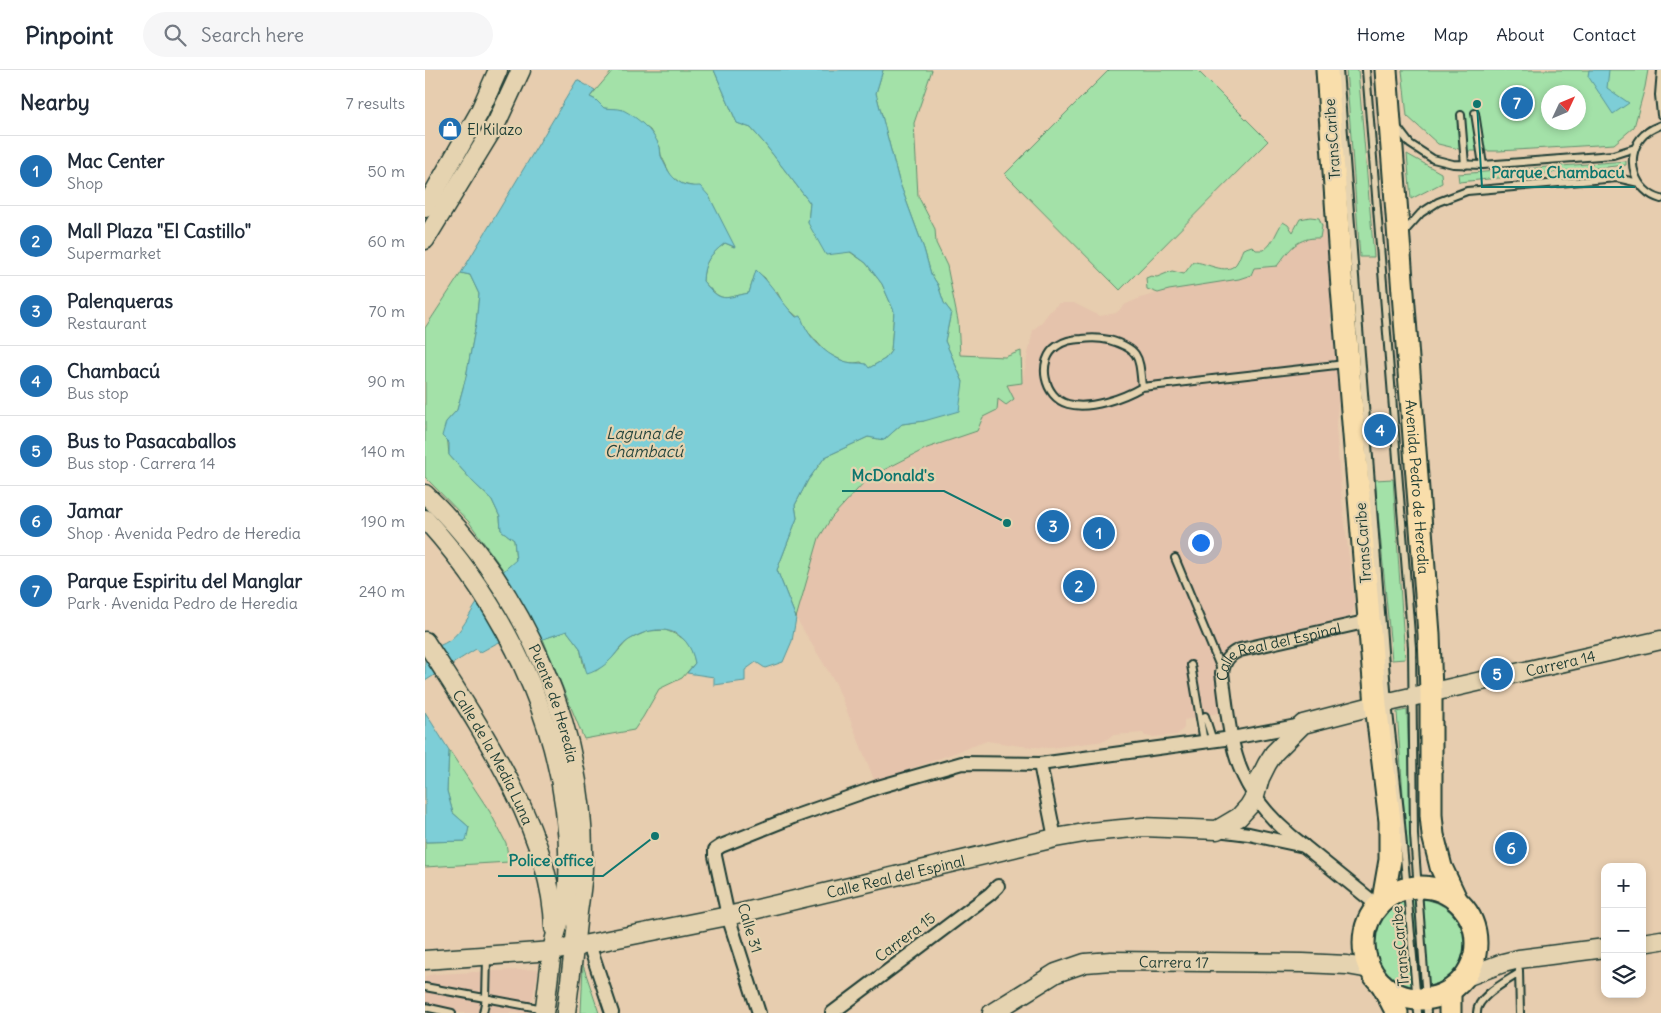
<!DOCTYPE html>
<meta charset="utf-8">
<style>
:root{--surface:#fff;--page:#f6f6f7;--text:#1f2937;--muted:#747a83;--line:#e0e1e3;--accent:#1f6fb2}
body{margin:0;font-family:Delius,sans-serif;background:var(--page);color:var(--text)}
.controls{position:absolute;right:15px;bottom:15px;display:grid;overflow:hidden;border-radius:10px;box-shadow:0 2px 8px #0003}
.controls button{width:45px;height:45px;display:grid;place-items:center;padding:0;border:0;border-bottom:1px solid var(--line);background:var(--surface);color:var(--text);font:25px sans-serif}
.compass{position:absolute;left:1116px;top:15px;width:45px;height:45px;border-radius:50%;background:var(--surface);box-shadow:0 2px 8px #0003;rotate:46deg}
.you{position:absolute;left:775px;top:472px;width:18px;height:18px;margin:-12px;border:4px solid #fff;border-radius:50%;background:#1a73e8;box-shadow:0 0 0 8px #1a73e833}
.badge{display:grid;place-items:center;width:32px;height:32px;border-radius:50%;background:var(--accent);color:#fff;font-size:16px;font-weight:700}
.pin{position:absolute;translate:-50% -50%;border:2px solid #fff;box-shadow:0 1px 5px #0006}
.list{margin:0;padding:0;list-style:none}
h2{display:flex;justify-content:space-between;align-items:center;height:65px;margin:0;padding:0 20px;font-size:21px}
h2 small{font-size:16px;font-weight:400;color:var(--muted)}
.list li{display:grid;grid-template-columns:32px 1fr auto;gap:15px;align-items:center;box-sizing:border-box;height:70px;padding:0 20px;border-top:1px solid var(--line)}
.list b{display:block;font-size:19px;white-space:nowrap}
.list p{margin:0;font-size:16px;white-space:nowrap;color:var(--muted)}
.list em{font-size:16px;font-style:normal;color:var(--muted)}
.icon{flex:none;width:28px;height:28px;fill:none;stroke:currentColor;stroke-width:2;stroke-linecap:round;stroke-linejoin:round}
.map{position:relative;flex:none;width:1236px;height:943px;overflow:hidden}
header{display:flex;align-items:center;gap:30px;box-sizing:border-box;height:70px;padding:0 25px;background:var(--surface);border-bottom:1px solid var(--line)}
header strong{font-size:24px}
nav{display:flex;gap:28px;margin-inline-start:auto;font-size:18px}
.search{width:350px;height:45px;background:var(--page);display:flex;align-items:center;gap:12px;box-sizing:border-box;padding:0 18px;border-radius:28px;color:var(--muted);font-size:19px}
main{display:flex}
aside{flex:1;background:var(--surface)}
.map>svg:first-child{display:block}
</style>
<header>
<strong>Pinpoint</strong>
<div class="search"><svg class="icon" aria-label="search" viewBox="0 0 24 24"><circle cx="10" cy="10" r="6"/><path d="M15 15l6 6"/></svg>Search here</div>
<nav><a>Home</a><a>Map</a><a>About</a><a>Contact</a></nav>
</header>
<main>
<aside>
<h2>Nearby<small>7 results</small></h2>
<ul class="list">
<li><span class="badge">1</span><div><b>Mac Center</b><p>Shop</p></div><em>50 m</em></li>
<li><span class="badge">2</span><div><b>Mall Plaza &quot;El Castillo&quot;</b><p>Supermarket</p></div><em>60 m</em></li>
<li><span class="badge">3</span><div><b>Palenqueras</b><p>Restaurant</p></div><em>70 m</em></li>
<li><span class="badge">4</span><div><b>Chambacú</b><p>Bus stop</p></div><em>90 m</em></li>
<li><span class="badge">5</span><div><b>Bus to Pasacaballos</b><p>Bus stop · Carrera 14</p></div><em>140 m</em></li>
<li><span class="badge">6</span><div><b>Jamar</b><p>Shop · Avenida Pedro de Heredia</p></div><em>190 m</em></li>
<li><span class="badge">7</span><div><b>Parque Espiritu del Manglar</b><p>Park · Avenida Pedro de Heredia</p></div><em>240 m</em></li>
</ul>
</aside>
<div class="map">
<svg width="1236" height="943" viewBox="0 0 1236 943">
<rect width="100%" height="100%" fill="#e7cdaf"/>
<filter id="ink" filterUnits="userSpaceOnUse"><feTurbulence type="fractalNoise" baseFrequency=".02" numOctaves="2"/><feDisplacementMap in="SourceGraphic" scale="10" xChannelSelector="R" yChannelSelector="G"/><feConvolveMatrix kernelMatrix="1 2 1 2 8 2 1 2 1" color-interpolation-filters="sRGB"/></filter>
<g filter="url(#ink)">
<path fill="#e5c3ac" d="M897,156H909L911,186L903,194L907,206L905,218L912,227L905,251L911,261L912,301L915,316L911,356L916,423L930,535L926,545L917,550L820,571L803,578L794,588L791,600L797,642L759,650V658L752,665L727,667L720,666L718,663L687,665L680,671L624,678L596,676L562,671L450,712L411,614L371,548L394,468L407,447L444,408L502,378L552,361L558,347L573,329L582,315L597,313L608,260L616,253L625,241L634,233H649L675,246L691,243L701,234L715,228L744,220L784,213L829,198L852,196L864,180L875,171L883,168H895Z
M114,899L104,943H0V906L10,904Z"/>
<path fill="#a3e1a8" stroke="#618f6e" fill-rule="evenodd" d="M188,0H289L312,53L326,58L339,73L385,133L383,153L441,193L457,214L469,241L466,281L460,289L444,298L436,292L429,293L420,292L402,283L383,262L377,251L359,235L352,222L346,219L340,208L331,201L324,223C298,228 298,234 278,211C279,191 285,185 300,173L309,177L284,126L267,116L257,114L246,106L236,85L235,77L225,60L197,40L179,38L171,30L165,27Z
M458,0H507L489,53L493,126L510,159L511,173L522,196L533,251L535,285L580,287L596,281L597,313L582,315L589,329L581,335L573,329L572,340L558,347L552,361L502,378L443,408L407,447L394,468L371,548L352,500L372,448L370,435L383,410L400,387L443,367L459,370L477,354L499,351L538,312L520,271L526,242L519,233L513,215L506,204L499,179L474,111L451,23Z
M684,0H772L843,71L695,220L580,104Z
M921,0H933L949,187H935Z
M977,0H1223L1220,17L1209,57L1189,74L1074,81H1042L1013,74L982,46ZM1124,22H1154V52H1124Z
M982,84L1016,103L1017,113L986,129Z
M1201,91V95L1034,112L1033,104Z
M885,147L894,148L897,156L895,168C872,167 865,179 852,196L829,198L826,205L814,209L744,220L733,223L722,219L721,208L726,206L732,207L747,201L759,204L768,192C782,192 801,206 811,194C814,190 816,183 818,179L827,176L831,180H839C849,173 851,161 858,152L863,155L868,162L875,149Z
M36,203L45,205L54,224L51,254L41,307L32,340L21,352L24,385L49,413L67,430L75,447L76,460L89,470L91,491L79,501L44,452L0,407V258Z
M968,409L980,589L967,590L950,410Z
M240,560C259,567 266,572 270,593L257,608L234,619L218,647L209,660L159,669L118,569L142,561L155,578L159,597L171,601L186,589L203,570L223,561Z
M982,640L987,778L982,779L972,642Z
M24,680L65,742L81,773L84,792L0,797V772L40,771L44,757L28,743L22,721Z
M949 874a45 45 0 1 1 90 0a45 45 0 1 1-90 0Z
M158,895L174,943H156Z"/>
<path fill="#7dced7" stroke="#579496" d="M289,0H458L451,23L474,111L499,179L506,204L513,215L519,233L526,242L520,271L538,312L534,341L499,351L477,354L459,370L443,367L400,387L383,410L370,435L372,448L352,500L371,548L367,571L358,592L340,598L331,592L320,600V611L289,615V607L262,603L270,593C263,557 233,552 204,570C197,574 193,581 188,587C181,595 172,601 162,604L155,578L142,561L118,569L72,573L54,583L51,579L0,611V581C8,578 18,575 25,570C37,561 44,545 52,533C61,516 77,502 91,490L89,470L76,460L75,447L67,430L49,413L24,385V373L17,366L21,352L32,340L41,307L51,254L54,224L45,205L36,203L152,10L170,20L165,27L171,30L179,38C185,39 193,38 198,40C212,47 228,61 234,75C236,78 235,82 236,86C244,105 252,118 275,116L284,126L310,177L300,173C285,185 279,191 278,211C297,234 298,228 324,223L331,200C347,214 356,232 371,247L376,246C381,266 402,287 422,292C428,294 434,292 441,294L444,298L460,289L466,281L469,241L457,214L441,193L426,182L401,185L383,153L385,133L339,73L326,58L312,53Z
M1164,0H1184L1182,18L1204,33L1188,44L1163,6Z
M0,642L24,680L22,721L28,743L44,757L41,771L0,772Z"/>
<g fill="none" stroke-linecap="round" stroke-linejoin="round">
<g stroke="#1f3d34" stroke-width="10">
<path id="service" d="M914,0L963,633L975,742L993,943
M941,0L987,577L989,765L1002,943
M1236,0L1234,25L1236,45
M1050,43L1058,95
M1036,45L1040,95
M1236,55C1229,58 1221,61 1216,68C1199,89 1210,122 1236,129
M972,57L985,74L1008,89L1028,94L1058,95L1188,85L1210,78
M980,161L996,143L1013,132L1042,121L1192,108L1214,113
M717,317C714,288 716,279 684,270C675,268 666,268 657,269C648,269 639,271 632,276C611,290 619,328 643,334C665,340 698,328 717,317L920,294
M750,488L796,599
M766,595L779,672
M780,646L788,671
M1094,900L1095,943
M0,917L119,939
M0,937L27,943
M58,943L61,928L62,887
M1052,943C1051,927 1082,911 1094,903"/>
</g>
<g stroke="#1f3d34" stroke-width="16">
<g id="minor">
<path d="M615,694L630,768"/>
<path d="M792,760L824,764L879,776L952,835"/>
<path id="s1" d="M879,776C848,753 822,724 811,686C803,660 801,630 797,603C799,591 804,584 815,580L944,551"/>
<path d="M164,874L187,943"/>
<path d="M334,943L303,846L290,786V780L296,776L368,747L453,717L537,693L615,694L807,668L877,655"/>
<path d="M407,943L565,824L573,816"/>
</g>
</g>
<g stroke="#1f3d34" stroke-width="21">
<g id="secondary">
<path d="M0,138L54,43L73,0"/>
<path d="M0,170L72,52L96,0"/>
<path id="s2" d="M0,424C99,518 161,659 158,796C158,811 155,827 153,842C150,875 145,909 141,943"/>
<path d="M0,449C89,547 149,678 143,813C142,834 133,852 129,872C124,895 123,919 119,943"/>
<path id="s3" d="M0,571C51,651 127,761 129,858"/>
<path d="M1217,873L1236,870"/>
<path id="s4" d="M0,890L128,881L303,846L630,768L665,762L718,757L792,760L814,747L824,736L830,726L835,708L842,694L849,683L878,654L951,635L1236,570"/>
<path d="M1041,907L1078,893L1094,889L1180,878"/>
<path id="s5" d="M567,943L631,903L660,893L686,891L878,893L922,895L945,899"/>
</g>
</g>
<g stroke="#1f3d34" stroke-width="25">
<g id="trunk">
<path d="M902,0L917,218L951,635L965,751V790L958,830"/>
<path id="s6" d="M961,0L1004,564L1006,623V745L1008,765L1016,797L1031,829"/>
<circle cx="995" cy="873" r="56"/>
<path d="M957,914L972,943"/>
<path d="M1025,943V921"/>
</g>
</g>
<use href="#service" stroke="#e5d3b0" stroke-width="6"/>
<use href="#minor" stroke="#e5d3b0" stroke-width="12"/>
<use href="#secondary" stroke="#e5d3b0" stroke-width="18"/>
<use href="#trunk" stroke="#f9deab" stroke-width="21"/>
</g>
</g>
<defs>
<g id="shop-disc" transform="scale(1.25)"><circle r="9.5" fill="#1f6fb2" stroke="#e5d3b0"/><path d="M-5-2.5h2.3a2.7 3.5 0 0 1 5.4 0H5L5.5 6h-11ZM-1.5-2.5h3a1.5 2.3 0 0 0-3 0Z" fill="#fff"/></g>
</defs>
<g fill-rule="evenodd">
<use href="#shop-disc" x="25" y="59"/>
</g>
<g text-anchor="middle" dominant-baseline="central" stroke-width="4.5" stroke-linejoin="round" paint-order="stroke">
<g font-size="15" fill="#1f3d34" stroke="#e5d3b0" text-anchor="start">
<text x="42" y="59">El Kilazo</text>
</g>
<g font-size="15" fill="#1f3d34" stroke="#e5d3b0">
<text transform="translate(907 69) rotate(-94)">TransCaribe</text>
<text stroke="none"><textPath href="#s6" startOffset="418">Avenida Pedro de Heredia</textPath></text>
<text transform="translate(938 473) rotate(-94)">TransCaribe</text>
<text stroke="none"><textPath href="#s1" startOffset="262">Calle Real del Espinal</textPath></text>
<text stroke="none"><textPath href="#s4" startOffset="1211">Carrera 14</textPath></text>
<text stroke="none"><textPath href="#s2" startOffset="249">Puente de Heredia</textPath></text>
<text stroke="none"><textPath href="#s3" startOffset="135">Calle de la Media Luna</textPath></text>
<text stroke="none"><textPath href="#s4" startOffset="479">Calle Real del Espinal</textPath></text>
<text transform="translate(325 858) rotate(73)">Calle 31</text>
<text transform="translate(480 867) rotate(-37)">Carrera 15</text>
<text transform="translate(975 876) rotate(-95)">TransCaribe</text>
<text stroke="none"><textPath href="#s5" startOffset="195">Carrera 17</textPath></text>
</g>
<g font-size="16" font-style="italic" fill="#24443c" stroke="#e5d3b0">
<text x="219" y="363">Laguna de<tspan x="219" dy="18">Chambacú</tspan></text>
</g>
</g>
<path fill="none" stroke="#0f766e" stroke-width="2" d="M1052 34L1057 117H1210M582 453L519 421H417M230 766L178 806H73"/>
<g fill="#0f766e" stroke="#e5d3b0" stroke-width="2">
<circle cx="1052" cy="34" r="5"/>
<circle cx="582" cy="453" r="5"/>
<circle cx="230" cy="766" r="5"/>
</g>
<g font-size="16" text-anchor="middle" font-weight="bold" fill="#0f766e" stroke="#e5d3b0" stroke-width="4.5" stroke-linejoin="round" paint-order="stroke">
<text x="1133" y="108">Parque Chambacú</text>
<text x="468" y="411">McDonald's</text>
<text x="126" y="796">Police office</text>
</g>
</svg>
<div class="controls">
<button>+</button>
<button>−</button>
<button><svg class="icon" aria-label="layers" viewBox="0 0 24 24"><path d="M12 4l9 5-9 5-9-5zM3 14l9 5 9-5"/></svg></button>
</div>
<svg class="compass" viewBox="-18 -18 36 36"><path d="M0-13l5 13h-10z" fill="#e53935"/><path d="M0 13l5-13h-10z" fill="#747a83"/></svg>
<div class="you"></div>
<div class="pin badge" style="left:674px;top:463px">1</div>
<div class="pin badge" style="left:654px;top:516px">2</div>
<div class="pin badge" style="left:628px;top:456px">3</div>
<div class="pin badge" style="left:955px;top:360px">4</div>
<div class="pin badge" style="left:1072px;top:604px">5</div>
<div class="pin badge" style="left:1086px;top:778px">6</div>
<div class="pin badge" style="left:1092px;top:33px">7</div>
</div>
</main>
